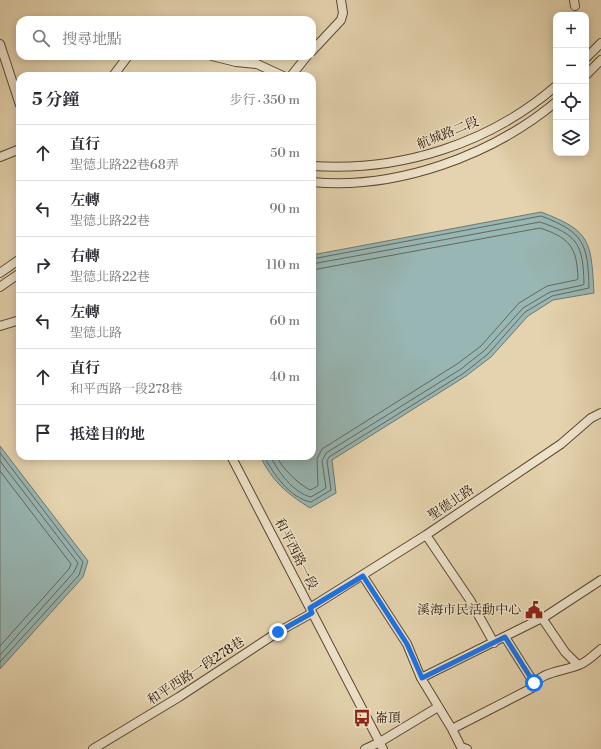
<!DOCTYPE html>
<html lang="zh-TW">
<meta charset="utf-8">
<style>
:root{--surface:#fff;--page:#f2f2f3;--text:#2b2b33;--muted:#7c7c81;--line:#e1e1e2}
body{margin:0;font-family:"Libre Bodoni","Noto Serif TC",serif;background:var(--page);color:var(--text)}
.controls{position:absolute;right:12px;top:12px;display:grid;overflow:hidden;border-radius:8px;box-shadow:0 2px 10px #0003}
.controls button{width:36px;height:36px;display:grid;place-items:center;padding:0;border:0;border-bottom:1px solid var(--line);background:var(--surface);color:var(--text);font:20px sans-serif}
.stop{position:absolute;width:12px;height:12px;margin:-9px;border:3px solid #1a73e8;border-radius:50%;background:#fff}
.stop.end{background:#1a73e8;border-color:#fff;box-shadow:0 1px 4px #0008}
.list{margin:0;padding:0;list-style:none}
h2{display:flex;justify-content:space-between;align-items:center;height:52px;margin:0;padding:0 16px;font-size:17px}
h2 small{font-size:13px;font-weight:400;color:var(--muted)}
.list li{display:grid;grid-template-columns:26px 1fr auto;gap:12px;align-items:center;box-sizing:border-box;height:56px;padding:0 16px;border-top:1px solid var(--line)}
.list b{display:block;font-size:15px;white-space:nowrap}
.list p{margin:0;font-size:13px;white-space:nowrap;color:var(--muted)}
.list em{font-size:13px;font-style:normal;color:var(--muted)}
.icon{flex:none;width:22px;height:22px;fill:none;stroke:currentColor;stroke-width:2;stroke-linecap:round;stroke-linejoin:round}
.map{position:relative;flex:none;width:601px;height:749px;overflow:hidden}
.search{position:absolute;background:var(--surface);box-shadow:0 2px 10px #0003;left:16px;top:16px;width:300px;height:44px;display:flex;align-items:center;gap:10px;box-sizing:border-box;padding:0 14px;border-radius:12px;color:var(--muted);font-size:15px}
.panel{position:absolute;background:var(--surface);box-shadow:0 2px 10px #0003;left:16px;top:72px;width:300px;height:388px;border-radius:12px}
.map>svg:first-child{display:block}
</style>
<div class="map">
<svg width="601" height="749" viewBox="0 0 601 749">
<rect width="100%" height="100%" fill="#e4d3ae"/>
<filter id="stains"><feTurbulence type="fractalNoise" baseFrequency=".005" numOctaves="4"/><feColorMatrix values="0 0 0 0 .2 0 0 0 0 .09 0 0 0 0 .02 0 0 0 .5 -.17"/></filter>
<radialGradient id="worn" r=".72"><stop offset=".6" stop-color="#630" stop-opacity="0"/><stop offset="1" stop-color="#630" stop-opacity=".3"/></radialGradient>
<path fill="#98b6b3" stroke="#6f786e" d="M541,212C591,231 591,241 594,293L553,300L528,316L491,357L466,376L332,460L336,493L310,508C286,493 272,481 260,456H312V255Z
M0,446L88,561L83,577L0,669Z"/>
<g fill="none" stroke-linecap="round" stroke-linejoin="round">
<path stroke="#64685c" stroke-width="1" d="M0,453L83,562L79,575L0,662
M264,456C273,474 290,498 311,502L331,490L327,461L329,457L464,373L488,354L525,312L552,296L589,288C588,244 584,232 541,216L312,259
M270,456C278,471 293,493 311,497L326,488L322,461L326,453L461,369L485,350L523,308L550,292L583,285L584,284C583,244 578,235 540,222L312,264
M276,456C284,470 296,482 310,490L318,486L317,459L322,449L457,364L481,346L519,303L547,286L576,280L578,279C577,247 570,238 540,228L312,270
M0,461L78,563L74,572L0,655
M0,471L71,564L69,569L0,646"/>
<g stroke="#5e4830" stroke-width="10">
<path id="minor" d="M574,0L575,6
M0,44L20,105
M312,51L341,20L343,13L341,0
M212,56L236,62L257,64L283,76
M586,58L601,43
M586,75L601,60
M113,76L128,56
M291,76L307,56
M0,157L20,149
M312,166C400,172 489,144 556,86
M312,182C396,190 491,156 556,102
M0,273L20,259
M0,287L20,273
M0,326L20,320
M231,456L383,749
M426,535L470,600L494,643
M363,576L407,644L421,678L452,729L461,747L467,749
M310,608L426,535L561,444L591,418L601,413
M542,618L565,652L578,665
M505,637L534,683
M421,678L546,616L601,580
M452,729L532,688C540,670 565,672 581,664C588,661 595,654 601,649
M93,749L179,697L278,632L312,613
M365,749L380,742L438,707"/>
</g>
<use href="#minor" stroke="#ede2ca" stroke-width="8"/>
</g>
<g fill="none" stroke-linecap="round" stroke-linejoin="round">
<path stroke="#1a73e8" stroke-width="5" d="M278,632L312,613L310,608L363,576L407,644L422,678L505,637L534,683"/>
</g>
<defs>
<g id="civic-bare" transform="scale(1.38)"><path d="M-.6-6.5H3V-4.5H.6V-3L4-1V1h2V6H-6V1h2V-1L-.6-3ZM-1.2 2.5V6h2.4V2.5Z" fill="#8f2418" stroke="#ede2ca" stroke-width="2.5" paint-order="stroke"/></g>
<g id="bus-bare" transform="scale(1.38)"><path d="M-5-6H5V4H4V6H2V4H-2V6H-4V4H-5ZM-3.5-4V0h7V-4ZM-3.5 1.2v1.5H-2V1.2ZM2 1.2v1.5H3.5V1.2Z" fill="#8f2418" stroke="#ede2ca" stroke-width="2.5" paint-order="stroke"/></g>
</defs>
<g fill-rule="evenodd">
<use href="#civic-bare" x="534" y="610"/>
<use href="#bus-bare" x="362" y="718"/>
</g>
<g text-anchor="middle" dominant-baseline="central" stroke-width="3" stroke-linejoin="round" paint-order="stroke">
<g font-size="13" fill="#311a06" stroke="#ede2ca">
<text transform="translate(448 133) rotate(-22)">航城路二段</text>
<text transform="translate(451 503) rotate(-34)">聖德北路</text>
<text transform="translate(296 554) rotate(63)">和平西路一段</text>
<text transform="translate(196 671) rotate(-33)">和平西路一段278巷</text>
</g>
<g font-size="13" fill="#311a06" stroke="#ede2ca" text-anchor="end">
<text x="521" y="610">溪海市民活動中心</text>
<text x="375" y="718" text-anchor="start">崙頂</text>
</g>
</g>
<rect width="100%" height="100%" filter="url(#stains)"/>
<rect width="100%" height="100%" fill="url(#worn)"/>
</svg>
<div class="controls">
<button>+</button>
<button>−</button>
<button><svg class="icon" aria-label="locate" viewBox="0 0 24 24"><circle cx="12" cy="12" r="6"/><path d="M12 2v4M12 18v4M2 12h4M18 12h4"/></svg></button>
<button><svg class="icon" aria-label="layers" viewBox="0 0 24 24"><path d="M12 4l9 5-9 5-9-5zM3 14l9 5 9-5"/></svg></button>
</div>
<div class="stop" style="left:534px;top:683px"></div>
<div class="stop end" style="left:278px;top:632px"></div>
<div class="search"><svg class="icon" aria-label="search" viewBox="0 0 24 24"><circle cx="10" cy="10" r="6"/><path d="M15 15l6 6"/></svg>搜尋地點</div>
<section class="panel">
<h2>5 分鐘<small>步行 · 350 m</small></h2>
<ul class="list">
<li><svg class="icon" aria-label="ahead" viewBox="0 0 24 24"><path d="M12 20V5M6 11l6-6 6 6"/></svg><div><b>直行</b><p>聖德北路22巷68弄</p></div><em>50 m</em></li>
<li><svg class="icon" aria-label="left" viewBox="0 0 24 24"><path d="M17 20v-9H6M10 6l-5 5 5 5"/></svg><div><b>左轉</b><p>聖德北路22巷</p></div><em>90 m</em></li>
<li><svg class="icon" aria-label="right" viewBox="0 0 24 24"><path d="M7 20v-9h11M14 6l5 5-5 5"/></svg><div><b>右轉</b><p>聖德北路22巷</p></div><em>110 m</em></li>
<li><svg class="icon" aria-label="left" viewBox="0 0 24 24"><path d="M17 20v-9H6M10 6l-5 5 5 5"/></svg><div><b>左轉</b><p>聖德北路</p></div><em>60 m</em></li>
<li><svg class="icon" aria-label="ahead" viewBox="0 0 24 24"><path d="M12 20V5M6 11l6-6 6 6"/></svg><div><b>直行</b><p>和平西路一段278巷</p></div><em>40 m</em></li>
<li><svg class="icon" aria-label="arrive" viewBox="0 0 24 24"><path d="M6 21V4h12l-3 4 3 4H6"/></svg><div><b>抵達目的地</b></div></li>
</ul>
</section>
</div>
